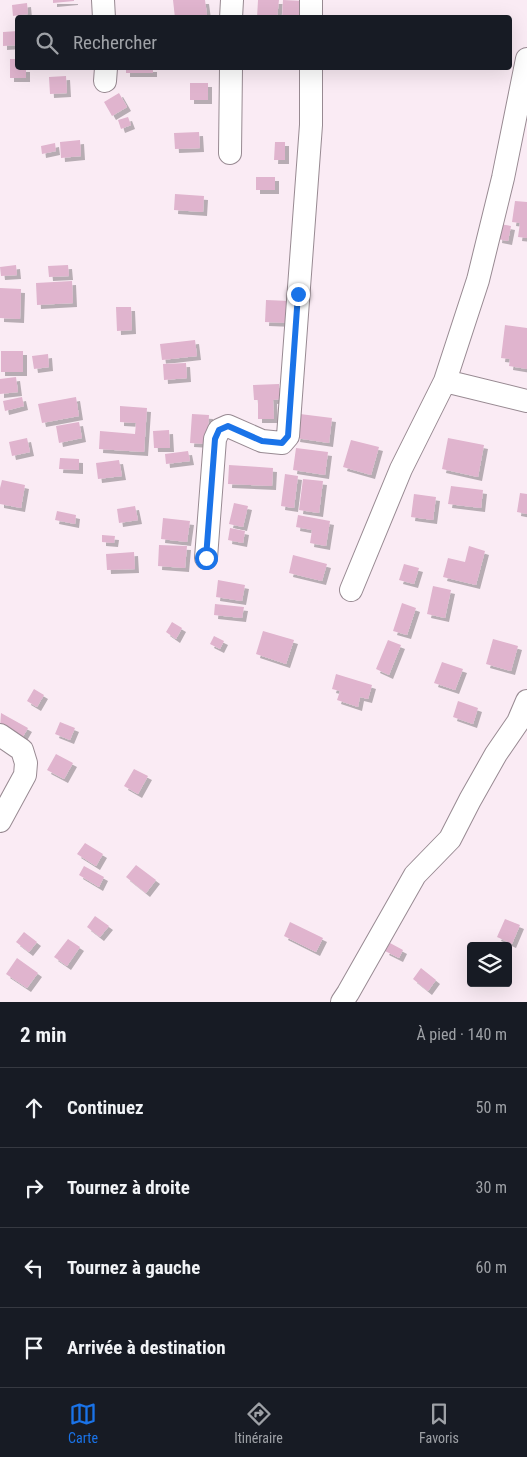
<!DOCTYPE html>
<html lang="fr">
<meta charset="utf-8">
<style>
:root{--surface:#171b24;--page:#242831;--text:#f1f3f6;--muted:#9ea1a6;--line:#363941;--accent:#1a73e8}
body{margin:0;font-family:"Roboto Condensed",sans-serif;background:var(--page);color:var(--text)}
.controls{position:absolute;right:15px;bottom:15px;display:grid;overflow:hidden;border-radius:5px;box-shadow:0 5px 20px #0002}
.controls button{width:45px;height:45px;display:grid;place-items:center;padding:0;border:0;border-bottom:1px solid var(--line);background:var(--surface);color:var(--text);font:25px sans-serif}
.stop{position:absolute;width:15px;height:15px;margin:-11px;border:4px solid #1a73e8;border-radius:50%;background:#fff}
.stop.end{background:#1a73e8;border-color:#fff;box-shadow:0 1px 5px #0008}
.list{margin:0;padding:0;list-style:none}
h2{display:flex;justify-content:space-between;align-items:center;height:65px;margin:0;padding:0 20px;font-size:21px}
h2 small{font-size:16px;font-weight:400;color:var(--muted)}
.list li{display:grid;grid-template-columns:32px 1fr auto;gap:15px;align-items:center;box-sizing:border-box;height:80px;padding:0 20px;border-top:1px solid var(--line)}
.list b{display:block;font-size:19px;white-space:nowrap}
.list em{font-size:16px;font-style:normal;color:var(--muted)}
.icon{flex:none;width:28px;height:28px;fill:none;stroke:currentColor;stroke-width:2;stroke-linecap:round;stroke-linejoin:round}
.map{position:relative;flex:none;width:527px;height:1002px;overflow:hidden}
.search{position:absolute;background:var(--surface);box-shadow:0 5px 20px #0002;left:15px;right:15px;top:15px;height:55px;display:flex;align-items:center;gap:12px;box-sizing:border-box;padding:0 18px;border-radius:5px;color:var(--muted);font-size:19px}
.sheet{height:385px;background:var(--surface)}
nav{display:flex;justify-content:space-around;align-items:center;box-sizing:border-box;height:70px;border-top:1px solid var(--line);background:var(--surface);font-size:14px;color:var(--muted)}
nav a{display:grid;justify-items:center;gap:2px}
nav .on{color:var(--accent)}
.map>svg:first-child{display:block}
</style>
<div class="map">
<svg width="527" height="1002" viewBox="0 0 527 1002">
<defs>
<filter id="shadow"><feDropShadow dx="4" dy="4" stdDeviation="0" flood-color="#0004"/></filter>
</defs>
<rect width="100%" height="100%" fill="#faebf4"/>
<path fill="#e0b4ce" filter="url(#shadow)" d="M53,0H74V1L53,3Z
M173,0H205L207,15L175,18Z
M258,0H279L277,18H257Z
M283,0L304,1L303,18H282Z
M27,3L28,14L13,16L12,5Z
M18,31V45L3,46V32Z
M10,59H18V68H26V78H10Z
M126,68H153V73H126Z
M66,76L67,93L50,94L49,77Z
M190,83H208V100H190Z
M119,93L127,107L112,116L104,102Z
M128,117L131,125L121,129L118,120Z
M199,132L200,148L175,149L174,133Z
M80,140L81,156L61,158L60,142Z
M275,142H285V160H274Z
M55,143L56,151L42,154L41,146Z
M256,177H275V190H256Z
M175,194L204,196L203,212L174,210Z
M515,201L527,202V238L518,237L520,223L512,222Z
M500,224L511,226L508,241L498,239Z
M16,265L17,275L1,276L0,267Z
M68,265L69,276L49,277L48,266Z
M72,281L73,303L37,305L36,283Z
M0,288L21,289L20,319L0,318Z
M266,300L290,301L289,323L265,322Z
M116,307H131L132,330L117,331Z
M505,325L527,328V369L509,366L510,359L501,358Z
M195,340L197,356L162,360L160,344Z
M1,351H23V372H1Z
M48,354L49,367L34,369L32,356Z
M186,363L187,378L164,380L163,364Z
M16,377L18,392L0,394V379Z
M279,384L280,399L273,400L274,419H258V400H254L253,385Z
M22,397L24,406L5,411L3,401Z
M76,397L79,416L42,423L38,404Z
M120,406L147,408L144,452L99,449L100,431L135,434L136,423L120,422Z
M192,414L209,415L207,444L190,443Z
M300,414L332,418L329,443L296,438Z
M79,422L82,438L59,443L56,426Z
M169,430L170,448H154L153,431Z
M27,438L30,452L12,456L9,442Z
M448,438L484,445L478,477L442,469Z
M351,440L379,447L371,475L343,467Z
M296,448L328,452L325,475L293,470Z
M188,451L190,461L166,464L165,454Z
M60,458L79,459V470L59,469Z
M119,460L122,476L98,479L96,463Z
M229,465L273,468L272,486L228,484Z
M285,474L298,476L294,508L281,506Z
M303,479L323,481L319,513L299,510Z
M2,480L25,485L21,508L0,504V488Z
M451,486L483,490L481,508L448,504Z
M520,493L527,494V514L517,512Z
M414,494L436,497L433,520L411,517Z
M234,503L248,506L243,527L229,524Z
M135,506L138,520L119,523L117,509Z
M57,511L76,515L75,524L55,520Z
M298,515L330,521L326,546L310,543L312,530L296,527Z
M163,518L190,521L187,542L161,539Z
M230,528L245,531L243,543L228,540Z
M102,535L115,536L114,543L102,542Z
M159,545L187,546L185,568L158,566Z
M469,546L485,551L476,585L443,577L448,558L465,562Z
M134,552L135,569L107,570L106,554Z
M293,555L327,564L322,581L289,573Z
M404,564L419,568L414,584L399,580Z
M218,580L245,585L242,601L216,597Z
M433,586L451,590L445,618L427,614Z
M402,603L416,608L407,635L393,631Z
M215,604L244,607L242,618L214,615Z
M172,622L182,628L176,639L166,632Z
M263,631L294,640L286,664L256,654Z
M214,636L224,641L220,649L210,644Z
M493,639L518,646L511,671L486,664Z
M388,640L401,645L389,675L376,669Z
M442,662L463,669L455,690L434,683Z
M336,674L372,685L368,699L360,697L358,707L337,700L340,691L332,689Z
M34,689L44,695L37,707L27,701Z
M458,701L478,708L473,724L453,717Z
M1,713L28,728L21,740L0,728Z
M60,722L75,728L70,740L55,734Z
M56,754L73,763L64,779L47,770Z
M134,769L148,776L138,794L124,786Z
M85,843L103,854L96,866L77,854Z
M136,865L156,880L146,893L126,877Z
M84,866L104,877L99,887L79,875Z
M95,916L109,926L100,937L87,927Z
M505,919L520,925L512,944L497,937Z
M290,922L323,938L316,952L284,936Z
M24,932L37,942L29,952L16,942Z
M68,939L80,947L67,966L54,957Z
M390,943L403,950L399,958L385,951Z
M17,958L38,973L27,988L6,974Z
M421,968L436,980L428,991L413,979Z"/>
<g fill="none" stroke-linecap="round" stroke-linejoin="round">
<g stroke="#988a92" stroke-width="24">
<path id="minor" d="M103,0L104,18
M231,18L232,0
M311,18V0
M105,81L106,68
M230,153L231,68
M445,381L527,401
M206,558L215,439L219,430L228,426L262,441L282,443L288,436L311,125V68
M351,590L401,469L445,381L478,280L503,178L527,59
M0,735L22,750L26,763L25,775L0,821
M342,1002L348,993L415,875L450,839L470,800L496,754L518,722L527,701"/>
</g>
<use href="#minor" stroke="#fff" stroke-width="22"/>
</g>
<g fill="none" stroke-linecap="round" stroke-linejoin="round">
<path stroke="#1a73e8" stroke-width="6" d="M206,558L215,439L219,430L228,426L262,441L282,443L288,436L298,294"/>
</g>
</svg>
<div class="controls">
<button><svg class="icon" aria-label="layers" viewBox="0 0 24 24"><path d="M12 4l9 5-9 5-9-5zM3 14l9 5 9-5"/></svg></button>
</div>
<div class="stop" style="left:206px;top:558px"></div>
<div class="stop end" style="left:298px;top:294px"></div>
<div class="search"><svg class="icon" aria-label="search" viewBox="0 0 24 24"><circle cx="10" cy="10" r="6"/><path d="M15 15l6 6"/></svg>Rechercher</div>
</div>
<section class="sheet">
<h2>2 min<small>À pied · 140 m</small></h2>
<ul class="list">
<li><svg class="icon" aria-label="ahead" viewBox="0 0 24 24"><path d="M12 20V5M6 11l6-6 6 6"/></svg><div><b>Continuez</b></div><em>50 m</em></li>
<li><svg class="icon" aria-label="right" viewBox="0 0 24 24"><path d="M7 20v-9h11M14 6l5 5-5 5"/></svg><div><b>Tournez à droite</b></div><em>30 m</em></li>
<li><svg class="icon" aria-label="left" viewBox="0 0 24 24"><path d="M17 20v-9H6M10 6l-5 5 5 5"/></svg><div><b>Tournez à gauche</b></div><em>60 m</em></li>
<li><svg class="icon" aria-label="arrive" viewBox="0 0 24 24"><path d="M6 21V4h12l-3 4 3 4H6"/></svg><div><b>Arrivée à destination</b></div></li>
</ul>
</section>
<nav>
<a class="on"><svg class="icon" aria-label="map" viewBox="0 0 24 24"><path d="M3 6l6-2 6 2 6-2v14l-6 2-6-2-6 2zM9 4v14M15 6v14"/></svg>Carte</a>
<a><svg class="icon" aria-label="directions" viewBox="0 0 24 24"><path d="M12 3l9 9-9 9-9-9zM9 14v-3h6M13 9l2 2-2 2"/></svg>Itinéraire</a>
<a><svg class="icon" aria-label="saved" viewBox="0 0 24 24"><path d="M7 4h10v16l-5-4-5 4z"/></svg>Favoris</a>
</nav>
